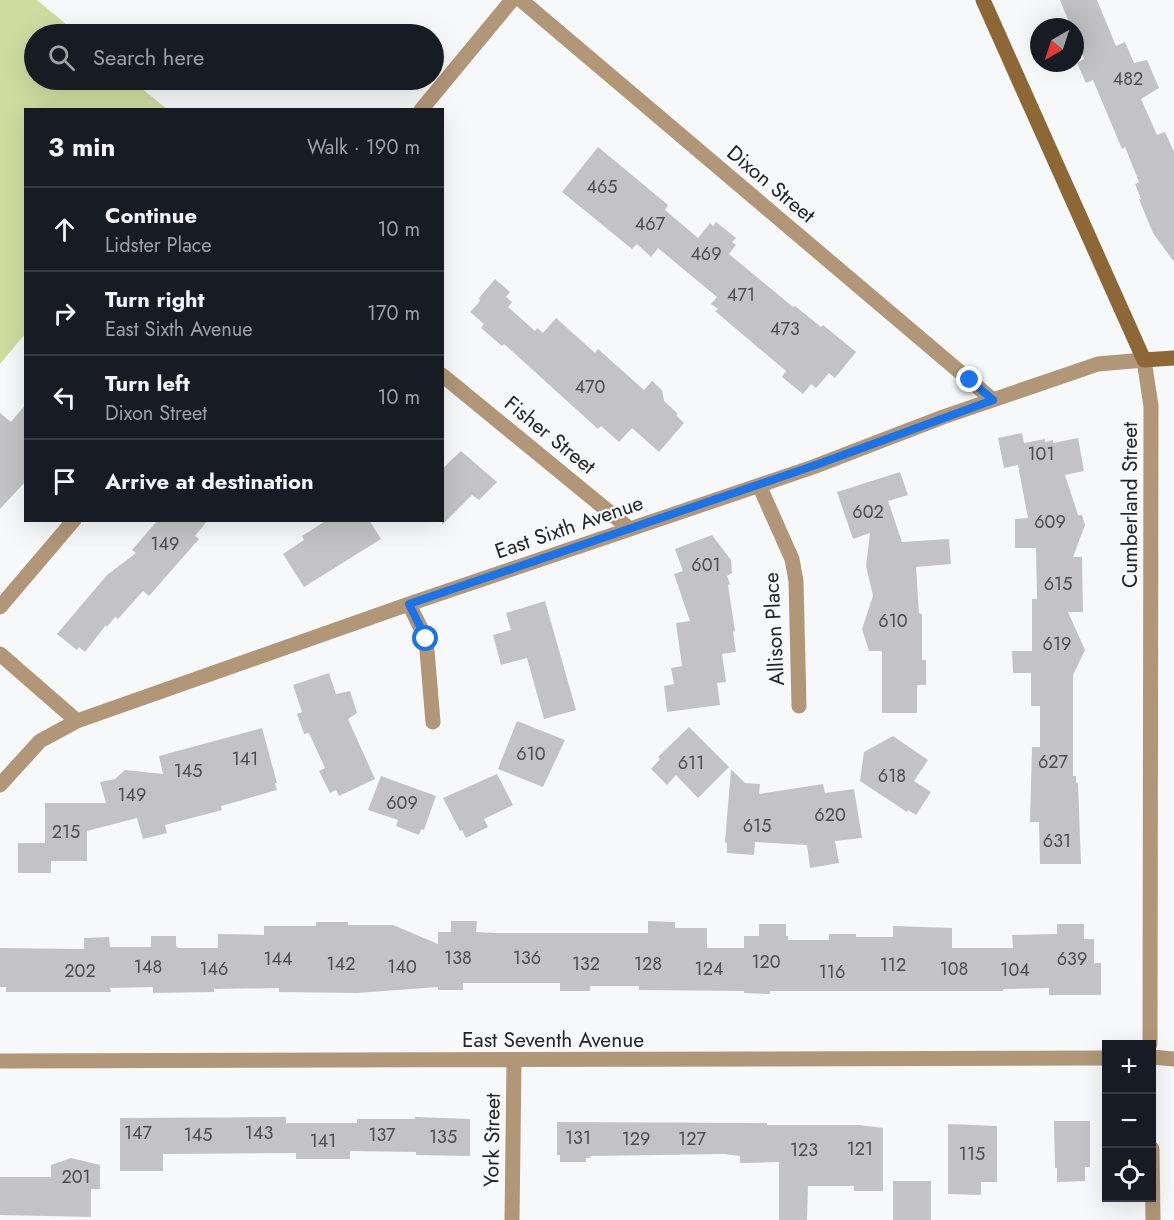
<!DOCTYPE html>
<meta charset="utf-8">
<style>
:root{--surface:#171b24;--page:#20242c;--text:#f1f3f6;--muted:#9ea1a6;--line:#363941}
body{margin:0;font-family:Jost,sans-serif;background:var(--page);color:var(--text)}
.controls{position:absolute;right:18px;bottom:18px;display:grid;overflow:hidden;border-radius:0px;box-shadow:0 6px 24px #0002}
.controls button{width:54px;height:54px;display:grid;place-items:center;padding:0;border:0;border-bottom:2px solid var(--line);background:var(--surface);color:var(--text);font:30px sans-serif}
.compass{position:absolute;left:1030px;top:18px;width:54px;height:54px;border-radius:50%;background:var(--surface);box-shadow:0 6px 24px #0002;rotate:219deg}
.stop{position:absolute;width:18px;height:18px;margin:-14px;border:4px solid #1a73e8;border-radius:50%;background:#fff}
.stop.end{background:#1a73e8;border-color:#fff;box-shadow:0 2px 6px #0008}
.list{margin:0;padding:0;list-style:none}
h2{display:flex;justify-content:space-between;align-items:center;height:78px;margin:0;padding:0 24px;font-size:26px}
h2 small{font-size:20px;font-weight:400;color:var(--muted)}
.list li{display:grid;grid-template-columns:39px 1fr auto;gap:18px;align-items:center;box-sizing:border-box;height:84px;padding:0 24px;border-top:2px solid var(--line)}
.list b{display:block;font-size:22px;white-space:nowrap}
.list p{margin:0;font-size:20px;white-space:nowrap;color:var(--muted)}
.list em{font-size:20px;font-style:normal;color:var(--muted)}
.icon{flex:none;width:33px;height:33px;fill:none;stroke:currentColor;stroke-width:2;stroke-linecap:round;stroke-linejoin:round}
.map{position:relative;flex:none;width:1174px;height:1220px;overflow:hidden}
.search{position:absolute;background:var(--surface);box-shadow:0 6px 24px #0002;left:24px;top:24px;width:420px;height:66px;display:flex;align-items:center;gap:15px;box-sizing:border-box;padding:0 21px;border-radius:33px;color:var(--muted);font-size:22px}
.panel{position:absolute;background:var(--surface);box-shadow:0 6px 24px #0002;left:24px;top:108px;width:420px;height:414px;border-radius:0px}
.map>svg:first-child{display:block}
</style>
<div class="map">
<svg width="1174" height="1220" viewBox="0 0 1174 1220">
<rect width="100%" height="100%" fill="#f7f8fa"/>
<path fill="#cedca0" d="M0,0H37L78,34H34V80H131L167,109L26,110L25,334L0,364Z"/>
<path fill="#c3c3c5" d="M1060,0H1097L1116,46L1125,42L1134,63L1147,60L1159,88L1141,99L1157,135L1165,132L1174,152V262L1153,233L1139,199H1141L1135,184L1139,182L1125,147L1122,149L1093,80L1086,83L1077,63L1084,59L1075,37V27H1071Z
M598,147L668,205L665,210L698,238L710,223L713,226L716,222L736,238L732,242L736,245L729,254L793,307L795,306L821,327L823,325L856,352L835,378L829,373L816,388L811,384L803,394L782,377L786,371L715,311L718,309L711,304L717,297L658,248L651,257L637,244L632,249L562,192Z
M495,279L510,292L506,297L512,302L508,307L535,331L537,328L543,333L556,318L595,353L598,349L644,390L652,381L662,390L664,401L678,414L676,415L684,423L659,452L632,428L619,442L601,426L598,429L504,344L502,346L481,328L484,324L470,312L480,301L479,298Z
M26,404V481L0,509V413L11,422Z
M1022,433L1024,443L1045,439V442L1053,440V443L1078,438L1084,471L1065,475L1078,515H1082L1085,525L1073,557H1082L1083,612H1068L1085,650L1073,675V776H1076V783H1078L1081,864H1040L1039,822H1030L1032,747H1040V706H1031V673H1013L1012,651H1032V599H1037L1036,548H1015V519L1028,518L1018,465L1004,468L998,438Z
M461,451L497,482L479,500L472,495L442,525V469Z
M900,472L908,495L888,501L902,542L949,539L951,564L916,567L919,613L922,614V660H926V685H917V713H882V651H869L862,629L873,596L866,566L870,533L853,539L837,492Z
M158,520H208L195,536L199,539L149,596L143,591L118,619L115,617L107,627L106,625L85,652L79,647L77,650L57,634L107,575L136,553L132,550Z
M327,520H369L381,539L304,587L283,554L304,540L302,536Z
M712,535L731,560L732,573L727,576L730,584L728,585L735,631L733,632L736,652L722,654L726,682L717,683L720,705L667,712L664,686L674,684L671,668L682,666L676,623L690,621L674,574L683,571L675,549Z
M545,601L576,710L544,719L527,658L501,665L493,635L511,630L506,613Z
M329,673L336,694L350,691L357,713L348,719L375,779L339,796L336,790L330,793L319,771L325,768L309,733L304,734L297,714L302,712L293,685Z
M517,721L565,740L543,787L498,769Z
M689,727L729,767L698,798L676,775L667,785L651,769L660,759L658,757Z
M262,728L277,783H275L277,790L221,806L222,810L165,825L167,833L143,839L137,818L87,831V861H51V873H18V843H45V803H106L100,782L115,779L125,770L163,774L159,756Z
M893,736L928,760L914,781L931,792L916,815L908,810L907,812L860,781L864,752Z
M731,769L745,783L760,784L759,794L823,784L825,793L854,789L862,838L835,841L839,863L810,868L807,845L755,842L754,855L727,853V843L725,842Z
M497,774L513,805L484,819L488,827L466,838L462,830L460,831L443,798Z
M381,776L436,796L424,830L421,829L419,835L396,826L398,820L368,810Z
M451,921H477L476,932L497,933H648V921L675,922V928H707V948H744V936H759V924H786V936H788V940H829V934H856V937H893V926L952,928V948H1013L1012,935L1057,934V924H1084V939H1094V963H1101V995H1049V988L1003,989V991H770V994L744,993V991L639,990V986H590V991H560V983H463V990H438V987L357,993L279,992V988L214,989V992L153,993V987L110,988L111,992H6V987H0V948L84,949V938L109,937L110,947H151V936H176V946L178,948H218V934L264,935V926H316V922H348V925H393L438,944V932H451Z
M286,1117V1123H357V1119H415V1117L470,1119V1156L416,1155V1152L350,1151V1159H296V1153L163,1154V1171H120V1118Z
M1054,1121H1090V1167H1085V1181L1057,1182V1168H1055Z
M557,1122L767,1123V1125H859L883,1128V1191H854V1186H808L807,1220H779V1162L740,1163V1156L725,1154L590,1156L591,1158H586V1162H560V1155H557Z
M948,1124L997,1126V1182H981V1195L948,1194Z
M71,1158L100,1165V1189H91V1217L0,1215V1177H51V1165Z
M893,1181H931V1220H893Z"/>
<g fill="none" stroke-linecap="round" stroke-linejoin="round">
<path stroke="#b19677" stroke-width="15" d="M521,0L993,400
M421,110L512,0
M442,375L630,529
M759,485L792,559L796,581L799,706
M409,604L426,639L433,722
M0,607L74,520
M0,654L77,721
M0,785L40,741L77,721L409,604L813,467L943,417L1098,364L1144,360L1151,406L1150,1044
M1152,1057L1174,1059
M0,1061L1106,1058
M1152,1149L1153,1220
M512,1220L514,1061"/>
<path stroke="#8e6737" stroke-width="15" d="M983,0L1144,360L1174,358"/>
</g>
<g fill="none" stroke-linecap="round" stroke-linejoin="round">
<path stroke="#1a73e8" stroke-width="8" d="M426,639L409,604L813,466L993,400L970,380"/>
</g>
<g text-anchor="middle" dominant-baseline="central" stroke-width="4.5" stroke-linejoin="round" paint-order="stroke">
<g font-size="18" fill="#4b4c4c">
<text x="1128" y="79">482</text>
<text x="602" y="187">465</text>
<text x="650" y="224">467</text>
<text x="706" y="254">469</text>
<text x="741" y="295">471</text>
<text x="785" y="329">473</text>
<text x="590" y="387">470</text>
<text x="1041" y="454">101</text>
<text x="868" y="512">602</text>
<text x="1050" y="522">609</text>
<text x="165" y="544">149</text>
<text x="706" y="565">601</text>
<text x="1058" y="584">615</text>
<text x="893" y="621">610</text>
<text x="1057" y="644">619</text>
<text x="531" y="754">610</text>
<text x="245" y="759">141</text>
<text x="1053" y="762">627</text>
<text x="691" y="763">611</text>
<text x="188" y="771">145</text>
<text x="892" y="776">618</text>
<text x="132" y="795">149</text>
<text x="402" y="803">609</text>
<text x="830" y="815">620</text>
<text x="757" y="826">615</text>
<text x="66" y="832">215</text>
<text x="1057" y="841">631</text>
<text x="458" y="958">138</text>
<text x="527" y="958">136</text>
<text x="278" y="959">144</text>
<text x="1072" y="959">639</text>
<text x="766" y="962">120</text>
<text x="341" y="964">142</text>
<text x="586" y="964">132</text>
<text x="648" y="964">128</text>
<text x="893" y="965">112</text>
<text x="148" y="967">148</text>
<text x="402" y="967">140</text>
<text x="214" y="969">146</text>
<text x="709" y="969">124</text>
<text x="954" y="969">108</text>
<text x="1015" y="970">104</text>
<text x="80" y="971">202</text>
<text x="832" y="972">116</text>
<text x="138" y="1133">147</text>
<text x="259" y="1133">143</text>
<text x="198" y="1135">145</text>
<text x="382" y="1135">137</text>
<text x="443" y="1137">135</text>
<text x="578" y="1138">131</text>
<text x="636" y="1139">129</text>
<text x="692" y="1139">127</text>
<text x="323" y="1141">141</text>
<text x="860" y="1149">121</text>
<text x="804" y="1150">123</text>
<text x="972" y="1154">115</text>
<text x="76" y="1177">201</text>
</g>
<g font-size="21" fill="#232424" stroke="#f7f8fa">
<text transform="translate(771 184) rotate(40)">Dixon Street</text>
<text transform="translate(550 435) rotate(39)">Fisher Street</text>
<text transform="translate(1130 505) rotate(-90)">Cumberland Street</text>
<text transform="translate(569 527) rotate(-19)">East Sixth Avenue</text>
<text transform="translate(774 629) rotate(-93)">Allison Place</text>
<text x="553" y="1040">East Seventh Avenue</text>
<text transform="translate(492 1140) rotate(-89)">York Street</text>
</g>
</g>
</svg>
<div class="controls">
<button>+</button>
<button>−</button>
<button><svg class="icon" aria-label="locate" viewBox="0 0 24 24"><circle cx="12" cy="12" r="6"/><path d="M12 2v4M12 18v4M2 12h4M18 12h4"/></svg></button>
</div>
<svg class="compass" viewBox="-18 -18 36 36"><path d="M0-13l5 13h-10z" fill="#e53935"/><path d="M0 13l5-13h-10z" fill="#9ea1a6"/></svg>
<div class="stop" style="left:426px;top:639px"></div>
<div class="stop end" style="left:970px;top:380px"></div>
<div class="search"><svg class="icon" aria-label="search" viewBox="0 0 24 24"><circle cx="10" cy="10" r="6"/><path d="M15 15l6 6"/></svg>Search here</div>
<section class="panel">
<h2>3 min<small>Walk · 190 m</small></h2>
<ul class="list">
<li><svg class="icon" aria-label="ahead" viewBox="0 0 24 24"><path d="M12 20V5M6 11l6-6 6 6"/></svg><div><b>Continue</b><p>Lidster Place</p></div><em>10 m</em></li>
<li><svg class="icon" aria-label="right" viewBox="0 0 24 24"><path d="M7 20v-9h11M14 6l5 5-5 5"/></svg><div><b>Turn right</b><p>East Sixth Avenue</p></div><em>170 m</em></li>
<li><svg class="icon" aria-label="left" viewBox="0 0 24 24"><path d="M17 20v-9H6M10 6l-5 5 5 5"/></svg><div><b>Turn left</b><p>Dixon Street</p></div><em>10 m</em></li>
<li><svg class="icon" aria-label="arrive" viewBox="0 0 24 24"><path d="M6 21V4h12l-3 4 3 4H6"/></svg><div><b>Arrive at destination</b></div></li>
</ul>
</section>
</div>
